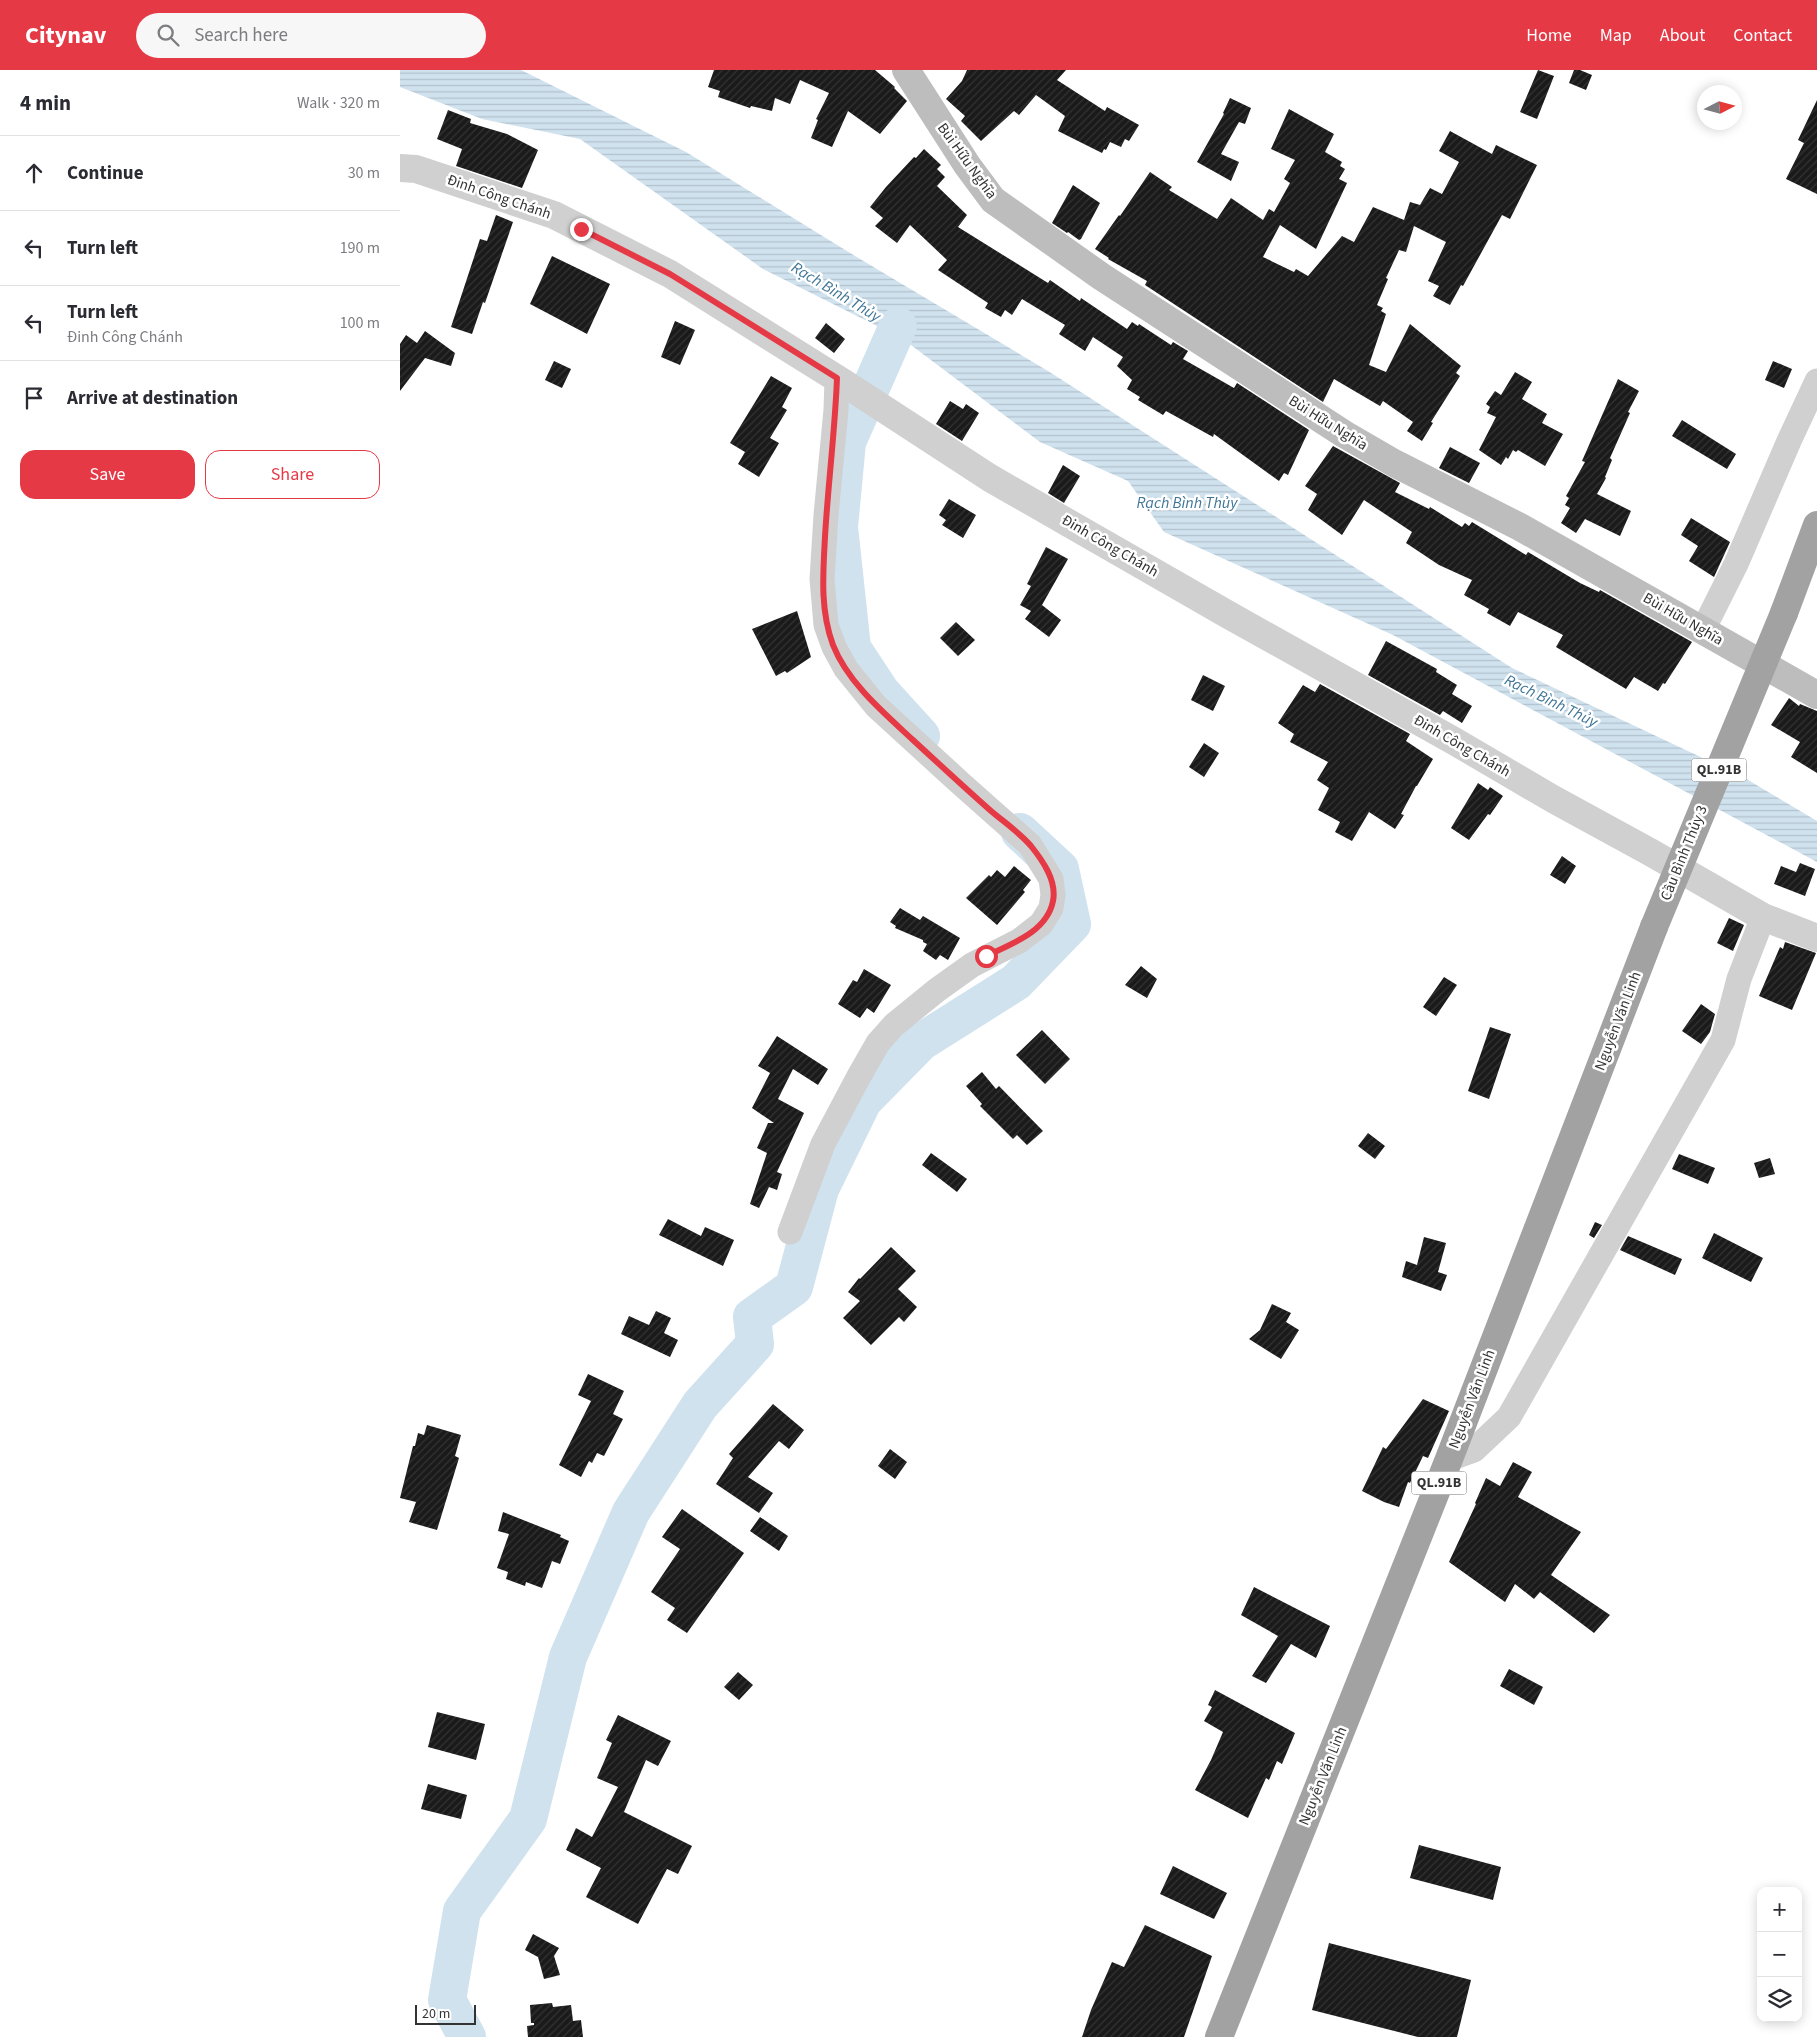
<!DOCTYPE html>
<meta charset="utf-8">
<style>
:root{--surface:#fff;--page:#f7f7f7;--text:#2b2b33;--muted:#7c7c81;--line:#e1e1e2;--accent:#e63946}
body{margin:0;font-family:"Source Sans 3",sans-serif;background:var(--page);color:var(--text)}
.controls{position:absolute;right:15px;bottom:15px;display:grid;overflow:hidden;border-radius:10px;box-shadow:0 2px 12px #0003}
.controls button{width:45px;height:45px;display:grid;place-items:center;padding:0;border:0;border-bottom:1px solid var(--line);background:var(--surface);color:var(--text);font:25px sans-serif}
.compass{position:absolute;left:1297px;top:15px;width:45px;height:45px;border-radius:50%;background:var(--surface);box-shadow:0 2px 12px #0003;rotate:84deg}
.scale{position:absolute;left:15px;bottom:12px;width:61px;box-sizing:border-box;padding-left:5px;border:2px solid #333;border-top:0;font-size:14px;line-height:18px;white-space:nowrap;color:#333;-webkit-text-stroke:4px #fff;paint-order:stroke}
.stop{position:absolute;width:15px;height:15px;margin:-11px;border:4px solid #e63946;border-radius:50%;background:#fff}
.stop.end{background:#e63946;border-color:#fff;box-shadow:0 1px 5px #0008}
.list{margin:0;padding:0;list-style:none}
h2{display:flex;justify-content:space-between;align-items:center;height:65px;margin:0;padding:0 20px;font-size:21px}
h2 small{font-size:16px;font-weight:400;color:var(--muted)}
.list li{display:grid;grid-template-columns:32px 1fr auto;gap:15px;align-items:center;box-sizing:border-box;height:75px;padding:0 20px;border-top:1px solid var(--line)}
.list b{display:block;font-size:19px;white-space:nowrap}
.list p{margin:0;font-size:16px;white-space:nowrap;color:var(--muted)}
.list em{font-size:16px;font-style:normal;color:var(--muted)}
.actions{display:flex;gap:10px;padding:15px 20px}
.actions a{flex:1;padding:11px 0;border:1px solid var(--accent);border-radius:15px;text-align:center;font-size:18px;color:var(--accent)}
.actions .main{background:var(--accent);color:#fff}
.icon{flex:none;width:28px;height:28px;fill:none;stroke:currentColor;stroke-width:2;stroke-linecap:round;stroke-linejoin:round}
.map{position:relative;flex:none;width:1417px;height:1967px;overflow:hidden}
header{display:flex;align-items:center;gap:30px;box-sizing:border-box;height:70px;padding:0 25px;background:var(--accent);color:#fff}
header strong{font-size:24px}
nav{display:flex;gap:28px;margin-inline-start:auto;font-size:18px}
.search{width:350px;height:45px;background:var(--page);display:flex;align-items:center;gap:12px;box-sizing:border-box;padding:0 18px;border-radius:28px;color:var(--muted);font-size:19px}
main{display:flex}
aside{flex:1;background:var(--surface)}
.map>svg:first-child{display:block}
</style>
<header>
<strong>Citynav</strong>
<div class="search"><svg class="icon" aria-label="search" viewBox="0 0 24 24"><circle cx="10" cy="10" r="6"/><path d="M15 15l6 6"/></svg>Search here</div>
<nav><a>Home</a><a>Map</a><a>About</a><a>Contact</a></nav>
</header>
<main>
<aside>
<h2>4 min<small>Walk · 320 m</small></h2>
<ul class="list">
<li><svg class="icon" aria-label="ahead" viewBox="0 0 24 24"><path d="M12 20V5M6 11l6-6 6 6"/></svg><div><b>Continue</b></div><em>30 m</em></li>
<li><svg class="icon" aria-label="left" viewBox="0 0 24 24"><path d="M17 20v-9H6M10 6l-5 5 5 5"/></svg><div><b>Turn left</b></div><em>190 m</em></li>
<li><svg class="icon" aria-label="left" viewBox="0 0 24 24"><path d="M17 20v-9H6M10 6l-5 5 5 5"/></svg><div><b>Turn left</b><p>Đinh Công Chánh</p></div><em>100 m</em></li>
<li><svg class="icon" aria-label="arrive" viewBox="0 0 24 24"><path d="M6 21V4h12l-3 4 3 4H6"/></svg><div><b>Arrive at destination</b></div></li>
</ul>
<div class="actions"><a class="main">Save</a><a>Share</a></div>
</aside>
<div class="map">
<svg width="1417" height="1967" viewBox="0 0 1417 1967">
<defs>
<pattern id="water-rules" width="6" height="5" patternUnits="userSpaceOnUse" patternTransform="scale(1.25)"><rect width="6" height="5" fill="#cfe2ee"/><path d="M0 2.5h6" fill="none" stroke="#b2c2cd"/></pattern>
<pattern id="building-hatch" width="6" height="6" patternUnits="userSpaceOnUse" patternTransform="scale(1.25)"><rect width="6" height="6" fill="#1a1a1a"/><path d="M-1 1l2-2M0 6l6-6M5 7l2-2" fill="none" stroke="#333"/></pattern>
</defs>
<rect width="100%" height="100%" fill="#fff"/>
<path fill="url(#water-rules)" d="M0,0H121L286,82L455,186L648,301L1112,598L1343,707L1417,751V792L993,565L764,462L728,411L640,372L503,269L363,199L180,69L82,49L0,17Z"/>
<g fill="none" stroke-linecap="round" stroke-linejoin="round">
<path stroke="#cfe2ee" stroke-width="38" d="M498,256L447,372L439,457L452,578L481,622L521,666
M67,1967L47,1930L62,1841L128,1749L168,1587L231,1442L300,1335L355,1274L352,1247L394,1217L420,1119L463,1031L521,972L616,912L672,854L660,799L620,762"/>
</g>
<path fill="url(#building-hatch)" d="M314,0H475L495,17L494,18L507,31L480,64L448,41L432,77L411,68L418,50L416,49L429,23L400,10L390,34L375,28L372,41L351,36L350,38L318,27L320,21L308,17Z
M567,0H666L657,10L705,41L707,37L739,55L729,71L725,69L721,77L710,72L706,80L704,79L702,83L658,61L665,46L636,25L619,45L614,41L581,71L561,51L565,46L546,29L562,11Z
M1138,0L1154,6L1137,49L1120,42Z
M1174,0H1180L1192,5L1186,20L1169,13Z
M830,28L851,38L845,54L839,52L821,84L839,92L831,111L797,92L824,44L823,43Z
M1417,30V124L1386,109L1404,73L1398,70Z
M889,39L934,64L925,82L942,92L940,96L945,99L939,109L947,113L916,179L880,155L863,187L894,202L896,199L908,206L942,166L954,172L973,137L1004,150L1010,132L1020,135L1030,118L1042,124L1059,92L1039,81L1050,61L1092,84L1096,75L1137,95L1110,149L1102,145L1063,216L1061,215L1050,235L1033,226L1039,216L1028,211L1046,172L1014,156L1006,182L999,180L986,208L988,209L977,235L983,238L981,241L986,244L969,295L986,302L1010,254L1061,296L1056,303L1060,306L1031,352L1033,353L1022,371L1007,361L1013,352L983,331L980,336L934,309L923,332L745,215L747,211L708,189L709,188L695,179L719,145L720,146L750,102L772,117L769,120L817,149L831,128L863,150L869,139L874,142L890,113L884,109L895,90L871,79Z
M48,40L71,49L70,53L107,64L138,80L122,118L56,96L62,79L37,69Z
M524,79L541,95L537,99L545,107L537,116L567,145L558,157L648,213L650,210L680,231L681,228L727,259L732,252L738,256L739,254L742,256L771,275L773,272L788,281L783,289L834,318L837,313L909,360L888,405L884,403L879,411L814,364L813,367L766,341L763,345L738,330L740,327L727,319L732,310L717,296L723,287L693,267L685,281L659,264L665,255L622,229L612,245L605,240L601,247L585,238L588,233L538,200L547,190L510,155L497,173L475,156L483,148L470,137L486,117L514,87L516,88Z
M673,115L700,133L681,169L679,170L668,162L667,163L652,153Z
M96,145L113,152L85,233L83,232L72,264L51,257L80,169L87,171Z
M152,186L210,214L187,264L130,234Z
M275,251L295,260L280,295L261,287Z
M426,253L445,269L434,283L415,268Z
M25,261L55,283L51,296L25,288L0,321V274L6,265L17,273Z
M154,291L171,299L162,318L145,310Z
M1373,291L1392,299L1384,318L1365,310Z
M1115,302L1132,312L1122,329L1147,344L1142,353L1163,364L1145,396L1118,380L1116,382L1113,380L1108,389L1106,387L1101,395L1079,380L1096,347L1087,343L1090,337L1086,334L1095,321L1101,325Z
M371,306L392,318L382,337L387,340L370,368L379,373L359,407L338,394L345,382L330,373Z
M1218,309L1239,321L1228,342L1230,343L1210,388L1212,390L1205,407L1206,408L1197,424L1231,441L1220,466L1185,449L1176,463L1161,453L1170,438L1165,435L1169,428L1166,426L1185,392L1182,391Z
M550,331L563,339L566,334L579,343L562,371L536,354Z
M1282,350L1336,384L1327,399L1272,366Z
M933,376L1000,413L995,422L1029,439L1030,437L1062,457L1065,453L1069,456L1072,452L1126,485L1128,482L1180,513L1199,522L1200,520L1292,572L1265,614L1263,613L1258,621L1234,607L1226,619L1156,577L1163,565L1118,542L1110,556L1087,543L1089,539L1064,525L1072,510L1039,495L1006,473L1012,462L964,430L942,465L908,440L917,424L905,416Z
M1050,377L1080,393L1069,413L1039,398Z
M663,395L680,406L664,433L648,423Z
M549,429L576,445L563,468L542,455L546,450L539,445Z
M1291,448L1330,472L1314,507L1289,491L1298,476L1281,465Z
M646,477L668,489L642,535L661,550L649,567L625,549L631,541L620,535L631,516L627,514Z
M397,541L411,587L387,603L385,601L376,606L352,559Z
M556,552L575,570L558,586L540,568Z
M986,571L1037,599L1036,602L1057,615L1052,624L1072,636L1062,653L1043,641L1040,645L968,605Z
M803,605L825,616L813,641L791,630Z
M920,614L1010,664L1006,671L1033,689L1017,716H1016L1001,744L1004,745L995,759L969,742L952,771L935,762L940,752L918,740L929,718L917,710L928,692L890,672L894,664L878,653L903,615L915,622Z
M1389,628L1399,636L1400,634L1417,641V703L1391,687L1400,672L1371,655Z
M804,673L819,683L804,707L789,697Z
M1078,713L1088,720L1090,717L1103,726L1090,745L1088,744L1069,770L1051,758Z
M1162,786L1176,796L1165,814L1150,805Z
M1400,793L1415,799L1405,826L1374,814L1381,796L1396,802Z
M614,796L631,810L623,820L625,822L597,855L566,828L589,805L591,807L597,800L605,807Z
M500,838L520,850L523,846L560,868L548,890L540,885L536,890L523,881L527,874L523,872V870L495,858L496,856L490,852Z
M1329,848L1344,855L1333,881L1317,873Z
M1385,872L1416,883L1392,940L1359,926L1380,877L1383,879Z
M741,896L757,909L747,928L725,915Z
M464,899L491,915L474,943L467,938L460,948L438,934L453,910L457,912Z
M1044,907L1057,915L1036,946L1023,937Z
M1301,934L1315,944L1310,962L1301,974L1282,961Z
M1090,957L1111,964L1089,1029L1068,1021Z
M642,960L670,989L645,1014L616,985Z
M377,966L428,999L418,1015L393,999L378,1029L404,1043L377,1102L382,1104L377,1120L369,1117L359,1138L350,1134L367,1083L357,1078L368,1053H374L352,1038L370,1003L358,996Z
M582,1002L596,1019L599,1016L643,1061L627,1075L617,1065L613,1069L580,1036L582,1034L566,1016Z
M968,1063L985,1076L975,1089L958,1076Z
M531,1083L567,1109L557,1122L522,1095Z
M1279,1084L1315,1098L1308,1114L1272,1099Z
M1370,1088L1375,1104L1359,1108L1354,1093Z
M268,1149L301,1166L305,1157L334,1170L323,1196L259,1165Z
M1195,1152L1202,1155L1194,1168L1189,1165Z
M1314,1163L1363,1188L1351,1212L1302,1188Z
M1228,1166L1282,1189L1275,1205L1220,1180Z
M1024,1167L1046,1173L1038,1202L1047,1205L1041,1221L1002,1207L1006,1191L1017,1195Z
M491,1177L516,1201L498,1219L517,1237L504,1252L499,1247L471,1275L443,1248L460,1231L448,1222L459,1208L460,1209Z
M872,1234L891,1243L886,1252L899,1260L881,1289L849,1269L860,1260Z
M256,1241L271,1248L264,1263L278,1270L270,1287L221,1264L229,1246L249,1255Z
M188,1304L224,1321L213,1344L223,1349L204,1386L197,1383L192,1393L189,1391L181,1407L159,1395L191,1331L178,1325Z
M1023,1329L1049,1341L1028,1388L1023,1386L1010,1413L1008,1412L999,1437L984,1432L962,1421L983,1377L986,1379Z
M373,1334L404,1360L389,1379L379,1371L348,1407L373,1423L359,1443L316,1414L333,1388L329,1384Z
M27,1355L61,1365L55,1386L59,1388L37,1460L9,1452L16,1432L0,1428L13,1376H15L18,1363L24,1365Z
M490,1379L507,1392L495,1409L478,1396Z
M1113,1392L1132,1402L1118,1427L1181,1462L1151,1505L1210,1545L1194,1563L1140,1522L1134,1529L1115,1514L1105,1532L1049,1492L1076,1434L1075,1433L1086,1408L1100,1416Z
M282,1439L344,1483L287,1563L267,1550L275,1538L251,1522L280,1479L262,1467Z
M103,1442L161,1465L160,1467L169,1471L160,1494L152,1491L142,1518L126,1512L125,1516L106,1509L108,1502L97,1498L109,1464L98,1461Z
M360,1447L388,1466L379,1481L350,1461Z
M854,1517L930,1556L916,1588L891,1574L866,1613L852,1606L878,1566L841,1545Z
M1109,1599L1143,1617L1134,1635L1100,1616Z
M338,1602L353,1615L339,1630L324,1617Z
M815,1620L895,1663L882,1694L877,1691L869,1710L866,1708L848,1748L795,1720L811,1690L823,1662L804,1651L812,1637L808,1635Z
M37,1642L85,1654L76,1690L28,1677Z
M218,1645L271,1671L258,1696L246,1690L224,1742L292,1776L278,1804L267,1799L238,1854L186,1827L201,1798L166,1780L176,1758L192,1767L218,1717L197,1708L212,1673L206,1670Z
M28,1714L67,1725L61,1749L21,1739Z
M1019,1775L1101,1797L1093,1830L1010,1808Z
M773,1796L827,1823L814,1849L760,1824Z
M745,1855L812,1886L784,1967H682L691,1940L712,1892L724,1897Z
M133,1864L159,1878L154,1886L160,1905L144,1909L138,1887L125,1880Z
M929,1873L1071,1910L1057,1967H1018L912,1940Z
M152,1933L153,1937L171,1935L173,1951L181,1950L183,1967H128L127,1956L134,1955V1953H131L130,1935Z"/>
<g fill="none" stroke-linecap="round" stroke-linejoin="round">
<path stroke="#d0d0d0" stroke-width="25" d="M1303,560L1336,494L1389,371L1417,311
M390,1162L423,1074L458,1008L478,973L494,955L537,920L572,895L619,871L641,854L651,838L653,825L651,809L630,775L559,712L476,636L446,599L434,577L426,555L422,509L426,445L436,340L437,309
M1049,1389L1074,1380L1109,1347L1323,970L1339,909L1363,847"/>
<path stroke="#d0d0d0" stroke-width="28" d="M0,98L16,99L154,145L270,204L444,313L590,408L827,544L1054,671L1153,729L1250,782L1363,847L1417,868"/>
<path stroke="#bdbdbd" stroke-width="28" d="M506,0L567,95L593,130L702,207L944,364L994,393L1120,457L1417,625"/>
<path stroke="#a2a2a2" stroke-width="28" d="M1384,543L1417,455
M819,1967L1049,1389L1254,857"/>
<path stroke="#a2a2a2" stroke-width="28" d="M1254,857L1384,543"/>
</g>
<g fill="none" stroke-linecap="round" stroke-linejoin="round">
<path stroke="#e63946" stroke-width="6" d="M181,159L270,204L437,308C435,361 428,414 425,467C423,504 420,540 433,575C448,613 484,643 513,670C539,694 565,718 591,741C604,752 620,763 631,776C643,791 657,811 653,831C647,862 611,874 586,886"/>
</g>
<g text-anchor="middle" dominant-baseline="central" stroke-width="5" stroke-linejoin="round" paint-order="stroke">
<g fill="#fff" stroke="#707070" stroke-width="1">
<rect x="1291.5" y="688.5" width="55" height="23" rx="4"/>
<rect x="1011.5" y="1401.5" width="55" height="23" rx="4"/>
</g>
<g font-size="14" font-weight="bold" fill="#333">
<text x="1319" y="700">QL.91B</text>
<text x="1039" y="1413">QL.91B</text>
</g>
<g font-size="15" fill="#333" stroke="#fff">
<text transform="translate(567 91) rotate(54)">Bùi Hữu Nghĩa</text>
<text transform="translate(99 127) rotate(19)">Đinh Công Chánh</text>
<text transform="translate(928 353) rotate(32)">Bùi Hữu Nghĩa</text>
<text transform="translate(710 476) rotate(30)">Đinh Công Chánh</text>
<text transform="translate(1283 549) rotate(30)">Bùi Hữu Nghĩa</text>
<text transform="translate(1062 676) rotate(30)">Đinh Công Chánh</text>
<text transform="translate(1284 783) rotate(-68)">Cầu Bình Thủy 3</text>
<text transform="translate(1218 951) rotate(-69)">Nguyễn Văn Linh</text>
<text transform="translate(1072 1329) rotate(-69)">Nguyễn Văn Linh</text>
<text transform="translate(923 1706) rotate(-68)">Nguyễn Văn Linh</text>
</g>
<g font-size="16" font-style="italic" fill="#3f7597" stroke="#fff">
<text transform="translate(436 222) rotate(31)">Rạch Bình Thủy</text>
<text x="787" y="433">Rạch Bình Thủy</text>
<text transform="translate(1151 631) rotate(26)">Rạch Bình Thủy</text>
</g>
</g>
</svg>
<div class="controls">
<button>+</button>
<button>−</button>
<button><svg class="icon" aria-label="layers" viewBox="0 0 24 24"><path d="M12 4l9 5-9 5-9-5zM3 14l9 5 9-5"/></svg></button>
</div>
<svg class="compass" viewBox="-18 -18 36 36"><path d="M0-13l5 13h-10z" fill="#e53935"/><path d="M0 13l5-13h-10z" fill="#7c7c81"/></svg>
<div class="scale">20 m</div>
<div class="stop" style="left:586px;top:886px"></div>
<div class="stop end" style="left:181px;top:159px"></div>
</div>
</main>
